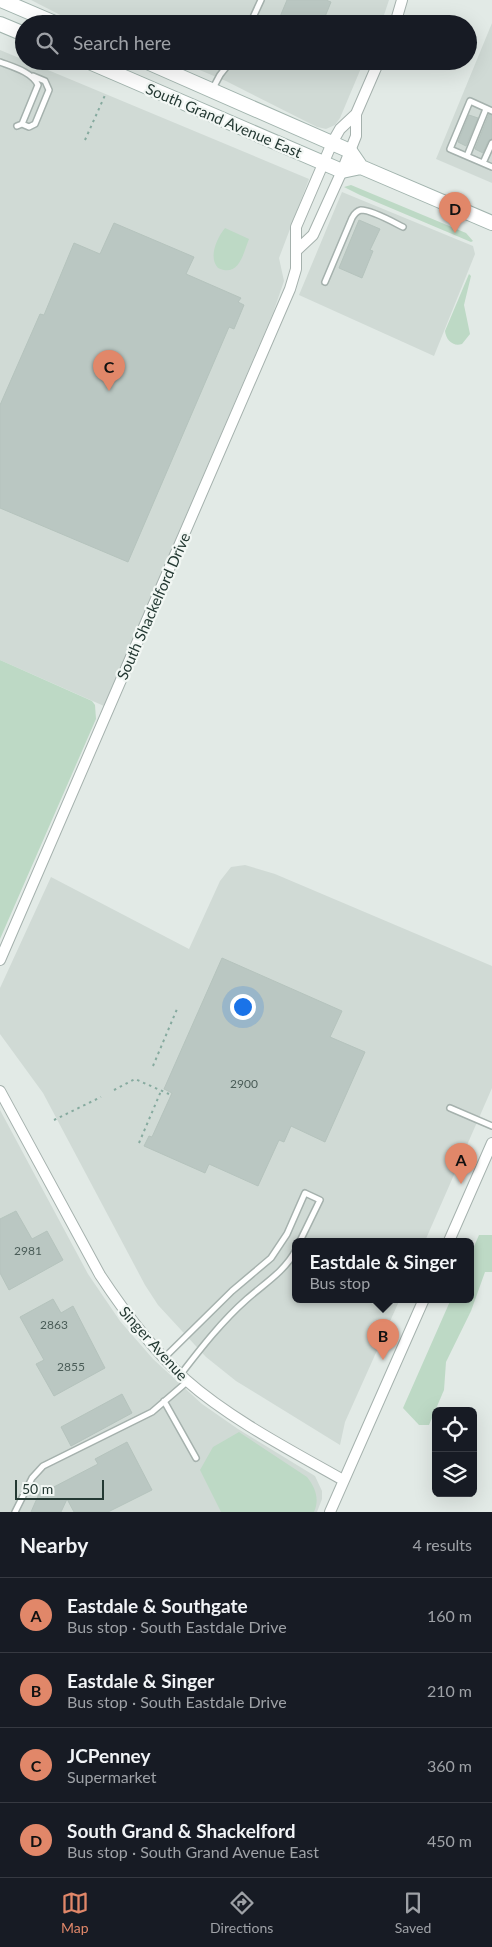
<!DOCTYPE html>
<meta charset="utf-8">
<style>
:root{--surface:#171b24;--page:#242831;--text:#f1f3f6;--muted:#9ea1a6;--line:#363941;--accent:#e18769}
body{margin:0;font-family:Lato,sans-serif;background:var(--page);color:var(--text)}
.controls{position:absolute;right:15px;bottom:15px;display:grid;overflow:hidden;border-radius:8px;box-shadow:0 5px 20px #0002}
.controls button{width:45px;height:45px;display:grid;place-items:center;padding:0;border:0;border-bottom:1px solid var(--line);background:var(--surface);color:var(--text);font:25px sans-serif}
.scale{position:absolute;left:15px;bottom:12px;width:89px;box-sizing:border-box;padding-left:5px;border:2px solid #243933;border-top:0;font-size:14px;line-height:18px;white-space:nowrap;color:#243933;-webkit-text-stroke:4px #f2f7f4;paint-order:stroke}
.you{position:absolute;left:242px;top:1006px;width:18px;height:18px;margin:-12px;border:4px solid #fff;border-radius:50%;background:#1a73e8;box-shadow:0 0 0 8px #1a73e833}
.badge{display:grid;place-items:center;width:32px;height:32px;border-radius:50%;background:var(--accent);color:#111;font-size:16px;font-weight:700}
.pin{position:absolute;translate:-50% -41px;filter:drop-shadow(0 1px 2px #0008)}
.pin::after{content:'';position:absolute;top:26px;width:18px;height:15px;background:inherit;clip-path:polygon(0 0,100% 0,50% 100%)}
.popup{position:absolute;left:292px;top:1238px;width:182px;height:65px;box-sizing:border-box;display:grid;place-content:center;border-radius:8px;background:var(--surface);filter:drop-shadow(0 1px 4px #0005);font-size:16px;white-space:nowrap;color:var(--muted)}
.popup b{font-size:19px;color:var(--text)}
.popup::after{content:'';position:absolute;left:50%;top:100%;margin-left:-10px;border:10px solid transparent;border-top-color:var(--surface)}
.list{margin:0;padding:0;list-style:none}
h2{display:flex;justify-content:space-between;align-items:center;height:65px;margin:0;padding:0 20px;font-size:21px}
h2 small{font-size:16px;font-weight:400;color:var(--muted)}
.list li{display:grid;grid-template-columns:32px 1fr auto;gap:15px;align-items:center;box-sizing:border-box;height:75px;padding:0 20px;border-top:1px solid var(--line)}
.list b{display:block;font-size:19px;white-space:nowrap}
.list p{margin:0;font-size:16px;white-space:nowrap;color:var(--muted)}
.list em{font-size:16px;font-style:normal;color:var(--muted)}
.icon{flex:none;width:28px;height:28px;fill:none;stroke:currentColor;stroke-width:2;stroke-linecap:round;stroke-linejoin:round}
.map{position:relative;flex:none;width:492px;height:1512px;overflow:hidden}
.search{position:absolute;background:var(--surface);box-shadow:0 5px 20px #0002;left:15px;right:15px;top:15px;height:55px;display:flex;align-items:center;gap:12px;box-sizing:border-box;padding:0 18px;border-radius:28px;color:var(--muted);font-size:19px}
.sheet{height:365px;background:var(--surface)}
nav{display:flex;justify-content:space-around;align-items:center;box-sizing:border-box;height:70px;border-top:1px solid var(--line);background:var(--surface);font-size:14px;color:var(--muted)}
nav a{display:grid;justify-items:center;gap:2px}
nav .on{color:var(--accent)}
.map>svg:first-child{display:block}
</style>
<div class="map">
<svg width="492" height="1512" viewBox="0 0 492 1512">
<rect width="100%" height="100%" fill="#e2eae6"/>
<path fill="#d0dad5" d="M31,0H389L381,24H78Z
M492,23V183L436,159Z
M0,50L309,179L279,258L284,281L273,313L104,706L0,660Z
M178,61H364L340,118L335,125L326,129L317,127L226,81Z
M342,192L473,246L475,254L434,356L299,295Z
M245,865L275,874L492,966V1088L425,1241H296V1299H400L345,1422L340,1445L236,1381L206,1357L158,1305L145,1285L43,1093L0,1034V988L51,877L189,949L220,881L231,867Z
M0,1110L88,1274L120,1321L153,1359L202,1404L238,1429L315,1476L322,1491V1499L317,1512H0Z"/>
<path fill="#bdd9c5" d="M351,185L466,233L473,241L471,242L360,195L344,187Z
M225,228L249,239C243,254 239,278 218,268C208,257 217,238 225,228Z
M469,274L471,276L464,305L470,334L462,344C453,347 446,340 445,331Z
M0,660L92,701L95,705L96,719L0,939Z
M479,1235H492V1272H485L471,1311L446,1362L444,1390L429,1425H419L403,1408L451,1299H470L471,1253Z
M239,1432L307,1477C315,1487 320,1499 314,1512H221L200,1470L213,1447Z"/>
<path fill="#bac7c2" stroke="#b5c3bd" d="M287,0H326L331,2L322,24H277Z
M489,114L492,115V139L488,141L483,153L475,149Z
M469,115L478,118L466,146L458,142Z
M359,220L380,229L370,250L373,251L362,278L339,268Z
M114,223L194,257L186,274L241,298L238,302L244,305L234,329L229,327L128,562L0,508V405L40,314L44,315L74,243L100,254Z
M222,958L342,1011L330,1037L365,1052L325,1142L291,1126L284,1142L279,1140L258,1186L209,1164L205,1173L144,1146L149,1136L152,1137L172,1093L164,1089Z
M16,1211L32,1239L47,1231L63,1260L9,1290L0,1273V1219Z
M53,1299L61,1313L73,1306L105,1368L54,1396L36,1364L44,1360L20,1317Z
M122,1394L132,1413L71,1446L61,1427Z
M127,1442L152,1490L108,1512H74L67,1499L61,1512H31L42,1487L48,1490L98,1464L95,1459Z"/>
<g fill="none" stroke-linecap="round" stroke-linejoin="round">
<g stroke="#a5b1ad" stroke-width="8">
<path id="lane" d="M250,24L261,0
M0,62C13,67 32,72 38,85L22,124L17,126
M212,90L220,75L231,61
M492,111L470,101L450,149L492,167
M22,124L29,127L35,124L49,90L45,81L33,76
M467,156L486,109
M483,163L492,143
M325,282L352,218C354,214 357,211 361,210C372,210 393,222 403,227
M450,1108L492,1126
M164,1358L232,1291L271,1258L287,1234L305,1193L320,1200L300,1241
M181,1374C201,1348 222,1321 247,1299C265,1283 284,1272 296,1250
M164,1401L196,1458
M15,1512L32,1478L43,1466L152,1412L188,1381"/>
</g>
<g stroke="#a5b1ad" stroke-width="12">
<path id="street" d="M395,24L402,0
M297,250L313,235L342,171L356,136V114
M0,960L290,289L296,269V227L332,143L340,129L356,114L379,61
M0,1091L100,1275C125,1313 152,1349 186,1380C230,1419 292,1451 343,1480
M449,1241L492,1143
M330,1512L424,1299"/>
</g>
<g stroke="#a2b4ae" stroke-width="16">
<path id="secondary" d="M1,0L57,24
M0,24L24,34
M87,61L342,171L361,167
M145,61L350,151L361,167L492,223"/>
</g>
<path stroke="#86aa9f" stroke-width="2" stroke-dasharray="2.5 4" stroke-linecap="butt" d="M85,140L106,93
M153,1066L177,1009
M114,1090L135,1079L169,1094
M54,1120L101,1097
M139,1143L161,1091"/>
<use href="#lane" stroke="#fff" stroke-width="5"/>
<use href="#street" stroke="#fff" stroke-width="10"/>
<use href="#secondary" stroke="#fff" stroke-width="14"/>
</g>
<g text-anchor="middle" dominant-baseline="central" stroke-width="4.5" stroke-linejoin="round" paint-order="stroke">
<g font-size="12" fill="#4a5c57">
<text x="244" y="1083">2900</text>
<text x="28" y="1250">2981</text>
<text x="54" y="1324">2863</text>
<text x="71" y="1366">2855</text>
</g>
<g font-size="15" fill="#243933" stroke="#f2f7f4">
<text transform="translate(224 120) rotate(23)">South Grand Avenue East</text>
<text transform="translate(153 606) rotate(-66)">South Shackelford Drive</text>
<text transform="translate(154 1343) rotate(48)">Singer Avenue</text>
</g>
</g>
</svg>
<div class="controls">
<button><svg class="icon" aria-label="locate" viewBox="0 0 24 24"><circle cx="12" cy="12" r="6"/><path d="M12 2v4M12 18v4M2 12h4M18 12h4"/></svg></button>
<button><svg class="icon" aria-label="layers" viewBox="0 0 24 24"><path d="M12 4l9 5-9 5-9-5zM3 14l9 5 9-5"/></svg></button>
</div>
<div class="scale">50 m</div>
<div class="you"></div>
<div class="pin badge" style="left:461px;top:1184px">A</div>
<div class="pin badge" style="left:383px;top:1360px">B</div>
<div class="popup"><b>Eastdale &amp; Singer</b>Bus stop</div>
<div class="pin badge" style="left:109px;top:391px">C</div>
<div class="pin badge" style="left:455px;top:233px">D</div>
<div class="search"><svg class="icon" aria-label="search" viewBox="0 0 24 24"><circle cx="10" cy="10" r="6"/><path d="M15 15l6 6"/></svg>Search here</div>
</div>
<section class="sheet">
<h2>Nearby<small>4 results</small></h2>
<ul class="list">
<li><span class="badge">A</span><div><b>Eastdale &amp; Southgate</b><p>Bus stop · South Eastdale Drive</p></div><em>160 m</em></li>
<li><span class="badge">B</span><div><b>Eastdale &amp; Singer</b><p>Bus stop · South Eastdale Drive</p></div><em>210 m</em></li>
<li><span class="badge">C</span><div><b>JCPenney</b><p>Supermarket</p></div><em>360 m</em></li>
<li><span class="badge">D</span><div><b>South Grand &amp; Shackelford</b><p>Bus stop · South Grand Avenue East</p></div><em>450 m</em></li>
</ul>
</section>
<nav>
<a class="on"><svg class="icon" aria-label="map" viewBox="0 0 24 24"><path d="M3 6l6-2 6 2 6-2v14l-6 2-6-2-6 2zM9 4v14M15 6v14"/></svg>Map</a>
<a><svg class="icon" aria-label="directions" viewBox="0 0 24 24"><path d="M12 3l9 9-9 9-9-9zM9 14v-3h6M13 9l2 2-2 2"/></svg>Directions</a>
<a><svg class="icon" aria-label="saved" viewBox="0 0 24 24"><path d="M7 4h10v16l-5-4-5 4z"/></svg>Saved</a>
</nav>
